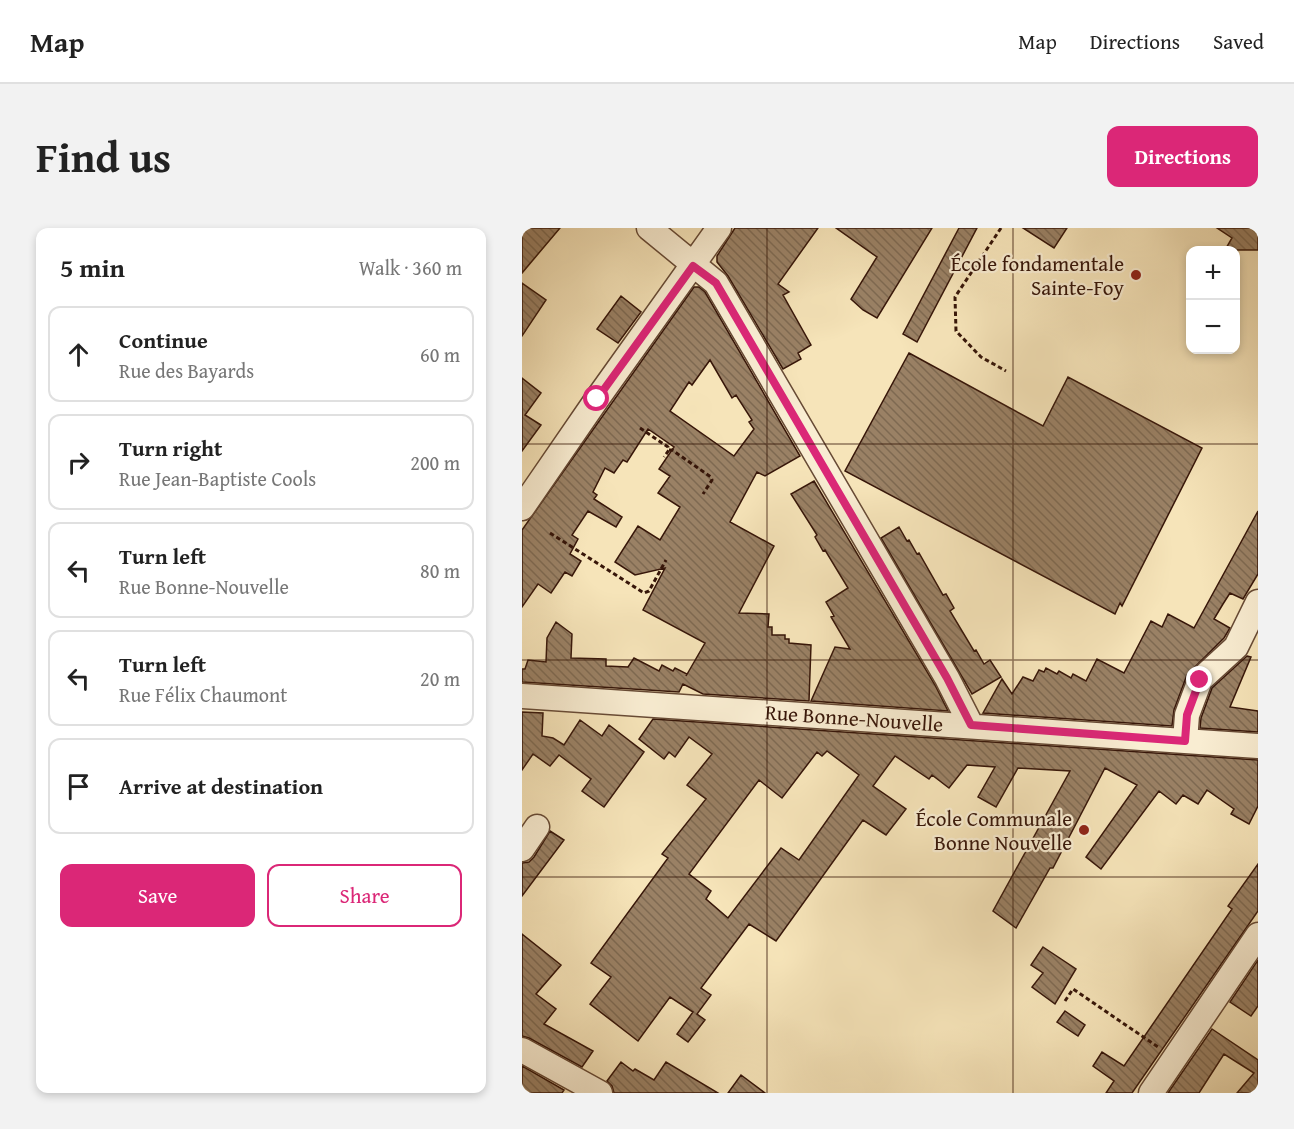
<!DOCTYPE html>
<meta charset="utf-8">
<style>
:root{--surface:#fff;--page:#f2f2f2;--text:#222;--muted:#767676;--line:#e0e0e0;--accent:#db2777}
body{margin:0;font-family:"Gentium Book Plus",serif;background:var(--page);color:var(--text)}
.controls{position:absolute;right:18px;top:18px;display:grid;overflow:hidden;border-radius:12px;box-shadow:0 3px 9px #0003}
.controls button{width:54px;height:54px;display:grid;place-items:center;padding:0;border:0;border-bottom:2px solid var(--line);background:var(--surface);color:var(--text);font:30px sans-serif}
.stop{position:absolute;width:18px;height:18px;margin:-14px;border:4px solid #db2777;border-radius:50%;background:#fff}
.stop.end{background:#db2777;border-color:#fff;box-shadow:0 2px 6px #0008}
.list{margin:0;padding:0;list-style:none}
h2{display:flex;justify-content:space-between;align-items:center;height:78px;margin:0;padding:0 24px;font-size:26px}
h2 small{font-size:20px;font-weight:400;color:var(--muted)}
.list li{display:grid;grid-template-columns:39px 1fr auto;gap:18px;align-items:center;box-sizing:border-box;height:96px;margin:0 12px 12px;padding:0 12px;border:2px solid var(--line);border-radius:12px}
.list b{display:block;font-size:22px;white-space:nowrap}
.list p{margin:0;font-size:20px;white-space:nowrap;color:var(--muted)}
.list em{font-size:20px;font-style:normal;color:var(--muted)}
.actions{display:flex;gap:12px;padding:18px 24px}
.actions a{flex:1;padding:14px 0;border:2px solid var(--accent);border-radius:12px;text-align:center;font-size:21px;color:var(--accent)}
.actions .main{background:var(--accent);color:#fff}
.icon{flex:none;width:33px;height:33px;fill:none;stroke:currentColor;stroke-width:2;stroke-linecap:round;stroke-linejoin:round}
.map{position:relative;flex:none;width:736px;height:865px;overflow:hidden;border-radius:12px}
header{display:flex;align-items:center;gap:36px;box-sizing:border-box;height:84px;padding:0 30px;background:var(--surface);border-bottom:2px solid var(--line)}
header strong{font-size:28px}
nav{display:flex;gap:33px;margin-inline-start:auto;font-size:21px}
.intro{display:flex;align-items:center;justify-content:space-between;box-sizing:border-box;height:144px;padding:0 36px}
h1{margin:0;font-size:42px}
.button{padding:15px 27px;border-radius:12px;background:var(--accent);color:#fff;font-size:21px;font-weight:700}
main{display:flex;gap:36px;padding:0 36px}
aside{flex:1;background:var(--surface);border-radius:12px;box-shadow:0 3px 9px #0003}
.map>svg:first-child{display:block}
</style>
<header>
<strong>Map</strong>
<nav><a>Map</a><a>Directions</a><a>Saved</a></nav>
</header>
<div class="intro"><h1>Find us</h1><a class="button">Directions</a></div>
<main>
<aside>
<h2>5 min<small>Walk · 360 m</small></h2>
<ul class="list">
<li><svg class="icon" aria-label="ahead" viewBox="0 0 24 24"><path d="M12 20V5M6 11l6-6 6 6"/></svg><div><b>Continue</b><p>Rue des Bayards</p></div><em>60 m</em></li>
<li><svg class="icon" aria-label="right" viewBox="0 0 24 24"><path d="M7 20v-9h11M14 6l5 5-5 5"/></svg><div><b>Turn right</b><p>Rue Jean-Baptiste Cools</p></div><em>200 m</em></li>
<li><svg class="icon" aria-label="left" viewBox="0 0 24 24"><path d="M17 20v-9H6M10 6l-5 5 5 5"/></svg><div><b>Turn left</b><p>Rue Bonne-Nouvelle</p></div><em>80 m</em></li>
<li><svg class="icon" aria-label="left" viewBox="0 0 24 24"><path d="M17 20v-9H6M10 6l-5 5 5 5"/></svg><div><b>Turn left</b><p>Rue Félix Chaumont</p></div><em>20 m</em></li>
<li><svg class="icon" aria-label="arrive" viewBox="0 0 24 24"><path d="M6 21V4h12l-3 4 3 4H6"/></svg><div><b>Arrive at destination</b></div></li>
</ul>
<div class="actions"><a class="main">Save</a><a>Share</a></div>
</aside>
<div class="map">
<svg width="736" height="865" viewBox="0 0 736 865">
<defs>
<pattern id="building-back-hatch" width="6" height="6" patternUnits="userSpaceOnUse" patternTransform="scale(1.5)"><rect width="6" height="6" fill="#9a8165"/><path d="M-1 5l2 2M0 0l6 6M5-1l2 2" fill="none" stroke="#7e6951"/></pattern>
</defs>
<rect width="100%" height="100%" fill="#f6e4b9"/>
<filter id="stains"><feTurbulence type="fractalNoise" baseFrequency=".00333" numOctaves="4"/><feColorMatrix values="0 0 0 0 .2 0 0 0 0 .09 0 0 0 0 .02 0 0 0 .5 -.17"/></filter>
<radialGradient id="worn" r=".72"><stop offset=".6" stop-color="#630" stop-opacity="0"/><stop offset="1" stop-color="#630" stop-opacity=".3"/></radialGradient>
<path fill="url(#building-back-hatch)" stroke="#371609" stroke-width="1.5" fill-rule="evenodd" d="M0,0H38L0,45Z
M213,0H296L256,56L267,64L261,67L289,117L276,125L279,131L261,141L206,48L195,34V28Z
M314,0H410L355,90L341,82L329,71L355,29Z
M437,0H455L395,114L381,106Z
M501,0H545L532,20Z
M695,0H736V22H703L710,10Z
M0,55L24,72L0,108Z
M172,59H177L183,64L278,228L243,248L235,244L208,294L252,318L217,385L247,386L246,399H250V407H263V411H267V415L289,417L287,473L181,466L161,456L157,464L0,454V441H3L6,432L24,434L25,410L34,394L50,406L49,430L84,431V438L106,439L112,430L137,443L140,437L151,443L153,440L165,446L164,448L183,415L121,382L143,340L113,347L93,334L116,298L138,312L158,279L136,265L148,248L137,241L152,219L126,201L105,234L101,232L92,245L83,240L71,264L75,267L72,271L100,289L94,299L66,283L50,307L56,311L48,326L59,333L50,348L43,344L29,365L16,356L0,379V302ZM188,132L210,170L214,167L230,192L227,194L232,201L212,228L148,183L167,154L170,157Z
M99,68L119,84L96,115L75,101Z
M387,125L521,198L546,149L680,220L600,378L598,375L593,386L323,243Z
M0,150L19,165L3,187L19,197L0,223Z
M292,253L413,457L426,483L289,473L313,419L328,421L309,389L312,388L304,374L326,360L303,322L301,323L293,309L295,307L269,266Z
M736,283V346L721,371L708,365L701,376L692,391L708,400L702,410L665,447L652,482L650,498L461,485L480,451L490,466L501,449L511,453L517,442L522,444L524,440L535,446L537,443L549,450L551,446L564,453L575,431L602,445L629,393L640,399L646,386L672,400Z
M377,299L385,313L387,312L395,326L397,325L421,367L424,366L432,380L428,383L452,423L454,422L462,436L468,432L479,449L450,466L359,310Z
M725,428L729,429L708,479L736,483V504L678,500L679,490L690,460Z
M0,484L21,485L20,508L31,510L42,517L58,492L80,508L87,497L122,524L82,579L60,563L69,551L37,527L28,538L11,526L0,542Z
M131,491L736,532V578L727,596L709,586L712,581L685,562L676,576L661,567L654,576L637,563L579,641L564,629L615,557L583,540L531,640H528L494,700L471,683L548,543L496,540L474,579L456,569L473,539L445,537L427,560L410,547L407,551L373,528L351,558L384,581L364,607L341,592L254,713L227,696L179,760L189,767L175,786L183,792L166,814L155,806L171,784L148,769L116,813L68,776L89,749L69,735L146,630L140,626L184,571L165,557L190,526L167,509L153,529L147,524L142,531L117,511ZM305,523L337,547L277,632L259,620L206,690L184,671L189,663L167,646L237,552L260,570L295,524L300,528Z
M28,603L42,612L0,668V635L7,634L12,629Z
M736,636V683L610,865H584L592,853L571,838L580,824L602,838L710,681L706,678Z
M0,706L39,737L14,766L34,781L22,796L71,823L60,839L7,810L0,808Z
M521,719L554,741L533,776L510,759L521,745L509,737Z
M736,732V778L729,788L708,774Z
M543,783L563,797L556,808L535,794Z
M690,801L736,832V865H715L732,845L702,826L677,865H646Z
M99,834L111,843L113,841L132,852L144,834L196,865H92L90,858L85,853Z
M0,838L42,862L40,865H0Z
M219,847L243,865H206Z"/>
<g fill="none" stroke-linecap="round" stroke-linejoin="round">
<g stroke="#674a35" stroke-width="27">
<path id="minor" d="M127,0L194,55L425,450L449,497
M0,280L75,171L197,0
M0,468L736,518
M663,513L665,487L678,452L714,419L736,374
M0,621L15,599
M0,822L78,865
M629,865L736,707"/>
</g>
<path stroke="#371609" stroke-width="3" stroke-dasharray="4.5 3" stroke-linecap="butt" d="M479,0L433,69L434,103L459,129L484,143
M118,200L146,219L147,222L142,229
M147,222H150L189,249L190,252L181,266
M28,305L122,365L127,363L144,332
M543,773L551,761L636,819"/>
<use href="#minor" stroke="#f9edd2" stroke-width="24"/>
</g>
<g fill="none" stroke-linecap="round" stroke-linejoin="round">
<path stroke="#db2777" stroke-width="8" d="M75,171L171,38L194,55L425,450L449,497L663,513L665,487L678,452"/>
</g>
<path fill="none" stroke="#371609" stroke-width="1.5" stroke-opacity="0.55" d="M245,0V865M491,0V865M0,216H736M0,432H736M0,649H736"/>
<g fill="#8f2418" stroke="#f9edd2" stroke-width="2">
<circle cx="614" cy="47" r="6"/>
<circle cx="562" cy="602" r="6"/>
</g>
<g text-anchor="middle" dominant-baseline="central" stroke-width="4.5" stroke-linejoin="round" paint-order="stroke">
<g font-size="21" fill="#371609" stroke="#f9edd2" text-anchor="end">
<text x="602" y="35">École fondamentale<tspan x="602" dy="24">Sainte-Foy</tspan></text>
<text x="550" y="590">École Communale<tspan x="550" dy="24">Bonne Nouvelle</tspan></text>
</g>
<g font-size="21" fill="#371609" stroke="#f9edd2">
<text transform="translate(332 490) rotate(4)">Rue Bonne-Nouvelle</text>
</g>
</g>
<rect width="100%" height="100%" filter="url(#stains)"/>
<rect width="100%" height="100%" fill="url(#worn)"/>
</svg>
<div class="controls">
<button>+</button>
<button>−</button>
</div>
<div class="stop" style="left:75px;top:171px"></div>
<div class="stop end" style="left:678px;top:452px"></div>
</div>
</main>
